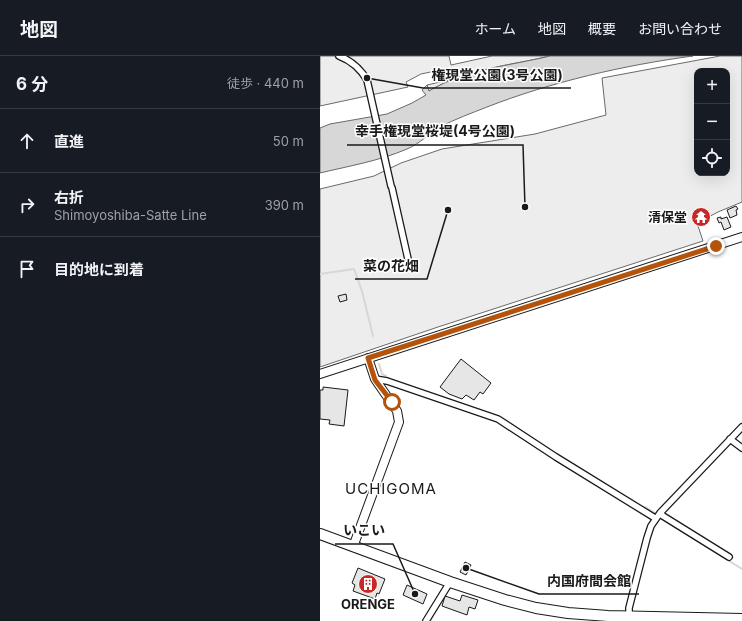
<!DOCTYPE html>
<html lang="ja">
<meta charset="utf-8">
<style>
:root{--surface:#171b24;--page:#20242c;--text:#f1f3f6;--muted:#9ea1a6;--line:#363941}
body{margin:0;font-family:Inter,"Noto Sans JP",sans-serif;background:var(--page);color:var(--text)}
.controls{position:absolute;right:12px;top:12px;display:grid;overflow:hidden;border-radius:8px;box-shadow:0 4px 16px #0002}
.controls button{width:36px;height:36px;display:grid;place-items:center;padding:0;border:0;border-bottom:1px solid var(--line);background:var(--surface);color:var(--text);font:20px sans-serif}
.stop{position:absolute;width:12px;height:12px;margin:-9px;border:3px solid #b45309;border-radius:50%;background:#fff}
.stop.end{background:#b45309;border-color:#fff;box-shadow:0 1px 4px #0008}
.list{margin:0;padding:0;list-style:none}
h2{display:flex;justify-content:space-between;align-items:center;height:52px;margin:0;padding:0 16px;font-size:17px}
h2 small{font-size:13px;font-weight:400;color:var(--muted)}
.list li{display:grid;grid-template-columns:26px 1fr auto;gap:12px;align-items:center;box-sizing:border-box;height:64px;padding:0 16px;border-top:1px solid var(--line)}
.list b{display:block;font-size:15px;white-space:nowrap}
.list p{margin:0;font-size:13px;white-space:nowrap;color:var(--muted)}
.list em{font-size:13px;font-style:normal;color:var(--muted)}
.icon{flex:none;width:22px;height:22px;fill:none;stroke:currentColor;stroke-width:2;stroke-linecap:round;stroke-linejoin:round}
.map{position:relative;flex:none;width:422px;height:565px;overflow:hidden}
header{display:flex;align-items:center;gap:24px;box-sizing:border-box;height:56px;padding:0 20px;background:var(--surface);border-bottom:1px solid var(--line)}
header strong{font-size:19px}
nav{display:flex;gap:22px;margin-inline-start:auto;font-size:14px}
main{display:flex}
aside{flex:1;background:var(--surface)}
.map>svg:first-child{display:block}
</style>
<header>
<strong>地図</strong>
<nav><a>ホーム</a><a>地図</a><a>概要</a><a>お問い合わせ</a></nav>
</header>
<main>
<aside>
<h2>6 分<small>徒歩 · 440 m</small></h2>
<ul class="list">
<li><svg class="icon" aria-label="ahead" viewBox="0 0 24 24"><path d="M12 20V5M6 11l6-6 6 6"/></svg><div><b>直進</b></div><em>50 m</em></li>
<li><svg class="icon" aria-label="right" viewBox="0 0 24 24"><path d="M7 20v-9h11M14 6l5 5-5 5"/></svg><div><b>右折</b><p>Shimoyoshiba-Satte Line</p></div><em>390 m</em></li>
<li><svg class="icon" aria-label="arrive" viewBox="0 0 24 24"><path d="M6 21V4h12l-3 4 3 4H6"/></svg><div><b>目的地に到着</b></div></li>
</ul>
</aside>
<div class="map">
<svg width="422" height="565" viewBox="0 0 422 565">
<rect width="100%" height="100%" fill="#fff"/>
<path fill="#ededed" stroke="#6a6a6a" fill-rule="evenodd" d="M0,0H129L131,9L172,0H230C188,10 146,13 109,35L107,29L129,24L125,13L101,18L86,26L88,31L0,50Z
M400,0H422V146L398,156L377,167L383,185L118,271L0,311V133L54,120L81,107L122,93L215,78L286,59L282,22ZM377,15H407V117H377Z"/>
<path fill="#d7d7d7" stroke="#6a6a6a" d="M230,0H373C305,9 231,26 167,51C152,57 135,63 120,71C108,78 101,87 87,93C59,105 29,110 0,117V72L10,68L67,58L92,47L106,39L102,34L107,29L109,35C146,13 189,10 230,0Z"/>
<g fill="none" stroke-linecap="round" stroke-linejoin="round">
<path stroke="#d7d7d7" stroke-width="2" d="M0,218L34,213L42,235L53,280
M59,308L62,318L66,320
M325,451L335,457
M342,463L422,513"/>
</g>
<path fill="#e6e6e6" stroke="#1a1a1a" d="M416,150L418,153L416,154L417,159L410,162L407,154Z
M401,161V163L407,161L411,171L404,174L401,166L399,167L397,162Z
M26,238L27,244L20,246L18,240Z
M141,303L171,327L163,338L160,336L154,344L146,339L142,343L129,338L120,331Z
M3,331L28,334L24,370L9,368L10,364L0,363V334H3Z
M145,506L151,509L146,519L140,516Z
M38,512L65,523L59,538L57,537L55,543L33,535L35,529L32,527Z
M87,529L107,538L103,548L83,539Z
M142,539L158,544L155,553L149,551L147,559L122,550L125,540L140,545Z"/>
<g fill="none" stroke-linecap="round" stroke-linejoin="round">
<g stroke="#1a1a1a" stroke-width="8">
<path id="street" d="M19,0C32,5 40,12 47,24L71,130
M72,132L88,203
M55,323L67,325L178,363L236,401L335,462
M410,383L422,392
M340,457L343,460L409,501
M309,560V552L327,482L331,470L340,457L422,371
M106,565L130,526"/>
</g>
<g stroke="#1a1a1a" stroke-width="10">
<path id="secondary" d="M0,318L422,181
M33,491L79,366L77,355L55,323L48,302"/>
</g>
<g stroke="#1a1a1a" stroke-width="12">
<path id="highway" d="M0,478L130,526L185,544L216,552L248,557L288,560L422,563"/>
</g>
<use href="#street" stroke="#fff" stroke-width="5.5"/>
<use href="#secondary" stroke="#fff" stroke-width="8"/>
<use href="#highway" stroke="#fff" stroke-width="10"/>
</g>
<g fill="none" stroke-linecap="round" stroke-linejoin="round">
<path stroke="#b45309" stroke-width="5" d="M72,346L55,324L48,302L396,190"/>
</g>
<defs>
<g id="temple-disc" transform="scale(1)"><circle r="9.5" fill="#c62828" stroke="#fff"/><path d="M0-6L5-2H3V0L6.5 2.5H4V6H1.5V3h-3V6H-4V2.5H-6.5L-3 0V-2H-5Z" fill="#fff"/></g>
<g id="building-disc" transform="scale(1)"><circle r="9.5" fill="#c62828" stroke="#fff"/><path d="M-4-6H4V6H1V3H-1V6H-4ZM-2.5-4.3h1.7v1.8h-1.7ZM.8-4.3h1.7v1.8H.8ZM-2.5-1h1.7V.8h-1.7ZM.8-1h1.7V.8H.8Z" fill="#fff"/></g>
</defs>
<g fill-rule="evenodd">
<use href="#temple-disc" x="381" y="161"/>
<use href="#building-disc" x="48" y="528"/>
</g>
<g text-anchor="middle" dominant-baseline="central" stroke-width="3" stroke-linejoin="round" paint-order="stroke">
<g font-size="13" font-weight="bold" fill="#1a1a1a" stroke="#fff" text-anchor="end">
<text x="367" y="161">清保堂</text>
<text x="48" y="548" text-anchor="middle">ORENGE</text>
</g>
<g font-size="15" letter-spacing="1" fill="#1a1a1a" stroke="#fff">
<text x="71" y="432">UCHIGOMA</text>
</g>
</g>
<path fill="none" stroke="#1a1a1a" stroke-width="1.5" d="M47 22L103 32H251M205 151L203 89H27M128 154L107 223H35M95 538L73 488H15M146 512L219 538H319"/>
<g fill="#1a1a1a" stroke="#fff" stroke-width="1.5">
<circle cx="47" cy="22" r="4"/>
<circle cx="205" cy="151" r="4"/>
<circle cx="128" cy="154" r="4"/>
<circle cx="95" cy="538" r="4"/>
<circle cx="146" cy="512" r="4"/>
</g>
<g font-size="14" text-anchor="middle" font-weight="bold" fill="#1a1a1a" stroke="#fff" stroke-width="3" stroke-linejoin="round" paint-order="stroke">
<text x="177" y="24">権現堂公園(3号公園)</text>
<text x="115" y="80">幸手権現堂桜堤(4号公園)</text>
<text x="71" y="215">菜の花畑</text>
<text x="44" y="479">いこい</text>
<text x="269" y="530">内国府間会館</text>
</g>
</svg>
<div class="controls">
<button>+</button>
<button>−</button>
<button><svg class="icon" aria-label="locate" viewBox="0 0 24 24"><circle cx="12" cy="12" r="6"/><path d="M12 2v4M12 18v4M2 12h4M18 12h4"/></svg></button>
</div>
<div class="stop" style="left:72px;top:346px"></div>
<div class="stop end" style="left:396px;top:190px"></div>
</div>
</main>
